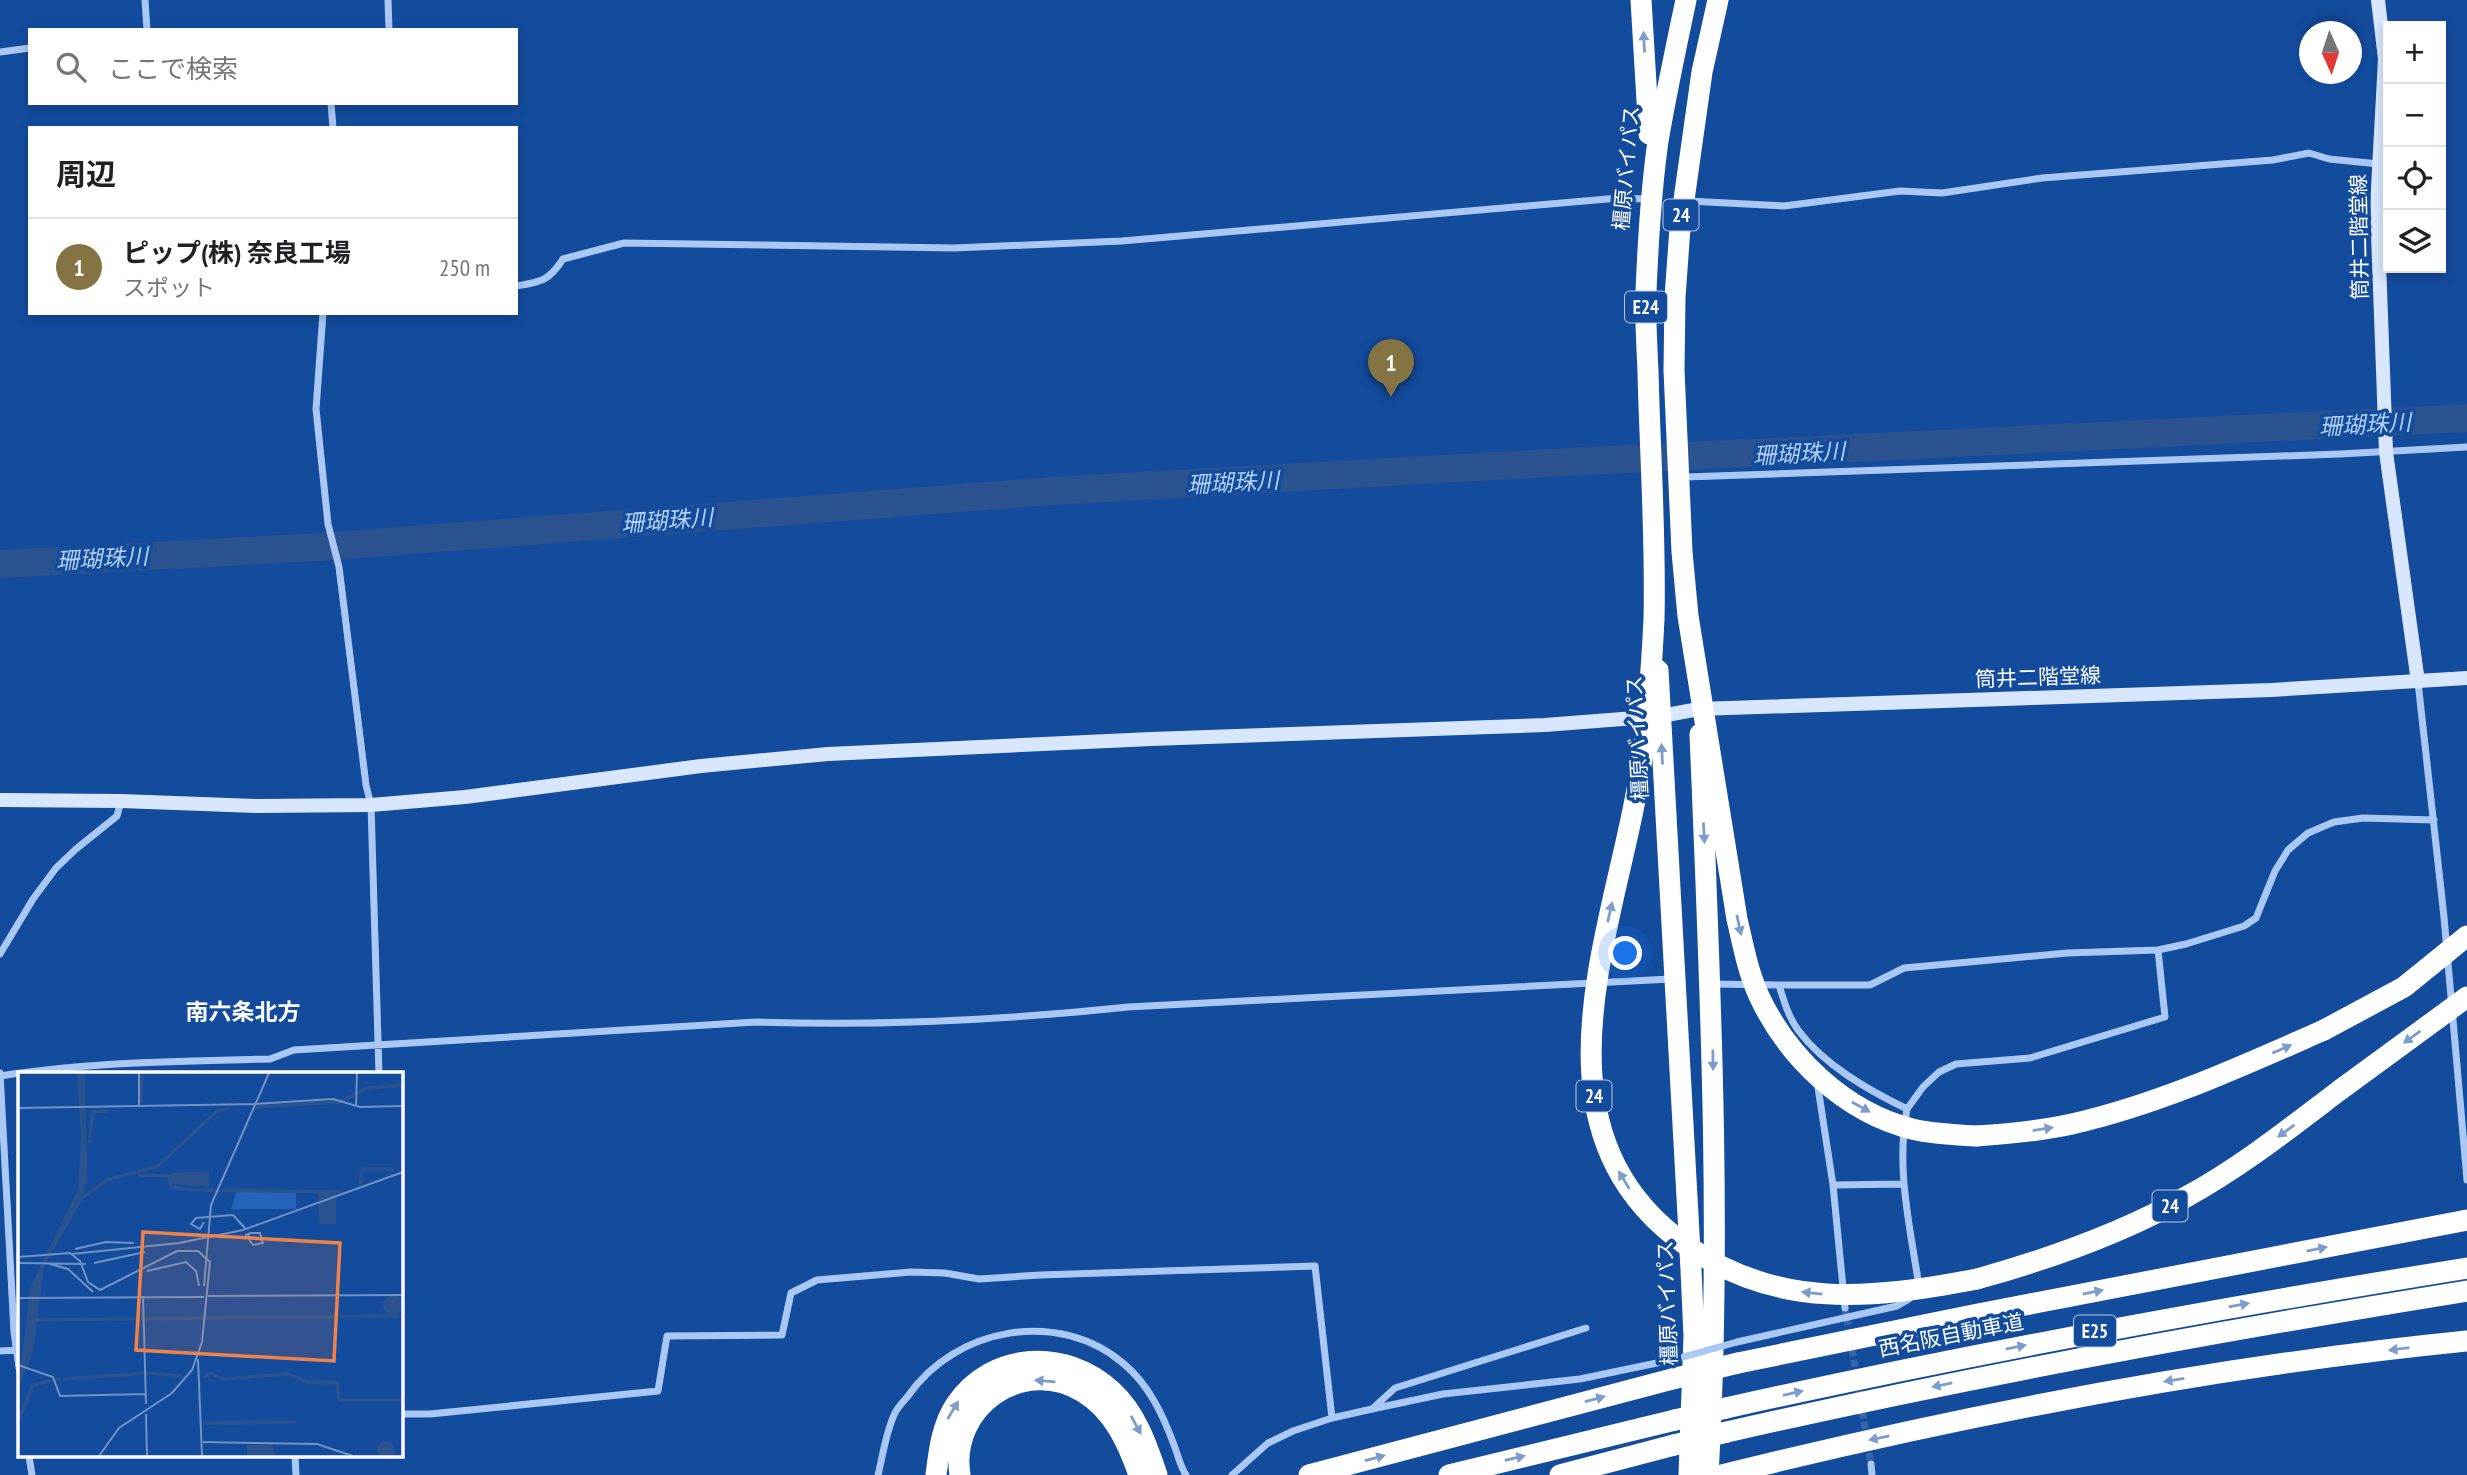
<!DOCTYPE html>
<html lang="ja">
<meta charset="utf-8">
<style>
:root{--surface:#fff;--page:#f6f6f6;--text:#202124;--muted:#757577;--line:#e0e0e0;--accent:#847444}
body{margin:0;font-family:"PT Sans Narrow","Noto Sans JP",sans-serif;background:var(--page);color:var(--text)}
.controls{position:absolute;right:21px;top:21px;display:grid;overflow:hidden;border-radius:0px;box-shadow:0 4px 10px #0003}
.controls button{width:63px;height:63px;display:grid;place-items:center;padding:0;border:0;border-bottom:2px solid var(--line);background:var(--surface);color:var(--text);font:35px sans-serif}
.compass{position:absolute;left:2299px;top:21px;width:63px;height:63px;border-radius:50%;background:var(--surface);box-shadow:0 4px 10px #0003;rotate:177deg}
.you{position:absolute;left:1626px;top:954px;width:24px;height:24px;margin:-18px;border:5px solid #fff;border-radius:50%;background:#1a73e8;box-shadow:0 0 0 10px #1a73e833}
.badge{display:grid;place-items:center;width:46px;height:46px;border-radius:50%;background:var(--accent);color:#fff;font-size:23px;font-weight:700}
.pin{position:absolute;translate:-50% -58px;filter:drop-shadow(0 2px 4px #0008)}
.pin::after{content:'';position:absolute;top:37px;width:24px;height:21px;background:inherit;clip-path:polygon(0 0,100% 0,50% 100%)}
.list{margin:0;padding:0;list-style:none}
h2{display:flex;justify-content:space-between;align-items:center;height:91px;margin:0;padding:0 28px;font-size:30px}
h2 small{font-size:23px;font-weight:400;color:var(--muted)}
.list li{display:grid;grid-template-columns:46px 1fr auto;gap:21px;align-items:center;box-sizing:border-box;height:98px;padding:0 28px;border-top:2px solid var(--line)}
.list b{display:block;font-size:26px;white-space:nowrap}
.list p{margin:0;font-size:23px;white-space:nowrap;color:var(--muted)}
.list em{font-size:23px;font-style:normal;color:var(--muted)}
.icon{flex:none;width:38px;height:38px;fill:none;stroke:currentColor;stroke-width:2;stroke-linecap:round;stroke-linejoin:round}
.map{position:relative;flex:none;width:2467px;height:1475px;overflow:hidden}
.search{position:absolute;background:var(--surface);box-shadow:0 4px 10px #0003;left:28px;top:28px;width:490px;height:77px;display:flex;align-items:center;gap:18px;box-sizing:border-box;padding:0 24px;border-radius:0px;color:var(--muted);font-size:26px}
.panel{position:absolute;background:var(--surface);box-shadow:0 4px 10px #0003;left:28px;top:126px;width:490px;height:189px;border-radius:0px}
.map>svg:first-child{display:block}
</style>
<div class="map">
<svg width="2467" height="1475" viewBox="0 0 2467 1475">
<rect width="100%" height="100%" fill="#134b9d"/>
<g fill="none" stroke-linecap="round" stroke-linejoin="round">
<path stroke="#2a5390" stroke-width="28" d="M0,564L320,547L1052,491L1567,462L2467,418"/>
<path stroke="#3666ac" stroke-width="7" stroke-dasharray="7 3.5" stroke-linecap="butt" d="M1845,1308L1871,1464"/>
<path stroke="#a9c8f4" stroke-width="7" d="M145,0L147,30
M388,0L389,30
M0,52L30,48
M331,103L333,128
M1688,201L1784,206L1900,191L1942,193L2042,178L2273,160L2309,153L2329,159L2379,164
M516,286C541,282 549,281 563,259L624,243L954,248L1122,241L1619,198L1645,199
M323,313L316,409L328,524L339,567L366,785L371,805L379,1074
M1686,477L2340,454L2467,447
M2418,682L2444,917L2467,1180
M0,954L33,899L56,868L76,849L117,816L121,801
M1712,984L1779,985C1784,1001 1788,1016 1798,1030C1824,1065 1868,1090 1907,1109C1896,1167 1909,1222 1918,1280L1916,1285
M1779,985H1870L1904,968L2067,953L2158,950L2186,944L2244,926L2256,918L2275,871L2288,850L2308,833L2334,822L2363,818L2434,820
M0,1073L14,1332L19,1368
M0,1076C90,1062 180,1061 270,1059L294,1050L756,1022C880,1026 1005,1020 1128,1007L1671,979
M1817,1081L1833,1185L1902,1184
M1907,1109L1923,1087L1939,1072L1956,1064L2030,1058L2165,1017L2158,950
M1833,1185L1845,1308
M1737,1342L1897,1306L1909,1299L1911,1295
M0,1351L18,1350
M1372,1409L1443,1394L1580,1379L1676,1359
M401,1414H430L658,1391L667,1336L782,1335L791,1293L817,1280L911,1272L945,1273L979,1279L1040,1275L1315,1266L1332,1418
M29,1456L32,1475
M295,1456L296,1475
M1871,1464L1872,1475
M878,1475C883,1455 886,1431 895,1413C898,1407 904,1401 908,1396C956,1327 1059,1308 1124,1364C1149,1385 1163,1415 1174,1445C1178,1455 1180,1466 1186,1475
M1232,1475L1268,1443L1293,1431L1332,1418L1372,1409L1395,1388L1586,1328"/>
<path stroke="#d8e7fd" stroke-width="14" d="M2378,0L2385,59L2377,207L2386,452L2418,682
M0,800L121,801L258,806L371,805L465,797L701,766L828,754L1151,739L1545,725L1661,716L1699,709L2271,690L2467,678"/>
<path stroke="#fff" stroke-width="21" d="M1641,0L1649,134
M1658,670L1691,1270L1694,1336L1689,1475
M1700,734C1710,981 1722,1228 1708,1475
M1976,1136C2008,1134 2040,1131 2072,1124C2160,1104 2242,1066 2324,1030
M1977,1279C2049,1259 2121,1234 2186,1197C2241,1167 2290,1128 2340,1090
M1738,1363L1973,1315L2467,1220
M1726,1408C1972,1353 2219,1308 2467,1268
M1727,1432C1972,1376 2219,1331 2467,1291
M936,1475C939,1450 942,1425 956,1404C992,1351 1066,1348 1112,1391C1136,1413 1147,1445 1157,1475
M960,1475C949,1407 1023,1355 1083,1392C1113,1410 1128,1443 1139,1475
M1309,1475L1676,1378
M1449,1475L1675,1420
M1560,1475L1674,1445
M1722,1475C1967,1414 2216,1366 2467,1341"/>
<path stroke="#a9c8f4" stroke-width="7" d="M1676,1359L1737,1342"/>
<path stroke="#fff" stroke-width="21" d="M1686,0C1676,47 1666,94 1658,141C1651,191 1648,242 1646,292C1645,319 1647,346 1648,372C1650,454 1656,537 1654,619C1651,683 1646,748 1633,810C1603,958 1534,1137 1686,1245C1777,1310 1873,1299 1977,1279
M1718,0L1702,72L1680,228L1675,297L1674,370L1682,552L1688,616L1737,919C1743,945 1748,972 1759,996C1788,1058 1845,1112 1912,1129C1933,1134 1954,1135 1976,1136
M2324,1030L2404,987L2467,936
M2340,1090L2467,997
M1676,1378L1738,1363
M1675,1420L1726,1408
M1674,1445L1727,1432"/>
</g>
<defs><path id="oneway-solid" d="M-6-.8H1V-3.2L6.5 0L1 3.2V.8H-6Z" transform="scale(1.75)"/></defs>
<g fill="#7d9cc9">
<use href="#oneway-solid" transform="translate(1644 42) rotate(-93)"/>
<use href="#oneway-solid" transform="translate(1662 754) rotate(-93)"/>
<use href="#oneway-solid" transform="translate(1704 833) rotate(87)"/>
<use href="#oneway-solid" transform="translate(1610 912) rotate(-77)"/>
<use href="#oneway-solid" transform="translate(1739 925) rotate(78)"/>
<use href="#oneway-solid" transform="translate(2412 1037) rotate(144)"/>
<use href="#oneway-solid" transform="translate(2282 1049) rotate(-23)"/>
<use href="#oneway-solid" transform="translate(1713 1060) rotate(89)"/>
<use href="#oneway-solid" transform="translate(1861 1107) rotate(29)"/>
<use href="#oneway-solid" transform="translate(2043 1129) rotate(-9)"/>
<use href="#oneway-solid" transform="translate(2286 1131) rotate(144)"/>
<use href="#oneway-solid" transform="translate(1624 1180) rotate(-121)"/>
<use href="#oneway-solid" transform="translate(2317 1249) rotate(-11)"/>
<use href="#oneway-solid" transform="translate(2093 1292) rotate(-11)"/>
<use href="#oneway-solid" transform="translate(1812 1293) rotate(-174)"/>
<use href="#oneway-solid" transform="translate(2239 1305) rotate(-10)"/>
<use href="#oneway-solid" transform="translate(2016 1347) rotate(-11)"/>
<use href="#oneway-solid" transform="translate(2399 1349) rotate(173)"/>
<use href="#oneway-solid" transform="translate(2174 1380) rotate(171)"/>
<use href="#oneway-solid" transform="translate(1045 1381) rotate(-175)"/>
<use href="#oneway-solid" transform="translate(1942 1385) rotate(168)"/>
<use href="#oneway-solid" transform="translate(1793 1393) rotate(-13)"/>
<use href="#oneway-solid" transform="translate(1595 1399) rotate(-15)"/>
<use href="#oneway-solid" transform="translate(953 1410) rotate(-59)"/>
<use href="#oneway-solid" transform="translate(1136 1425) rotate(62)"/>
<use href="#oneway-solid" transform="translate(1879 1438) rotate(168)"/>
<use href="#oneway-solid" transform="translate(1375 1458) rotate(-15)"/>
<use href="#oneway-solid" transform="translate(1515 1458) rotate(-13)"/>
</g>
<g text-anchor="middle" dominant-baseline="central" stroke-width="7" stroke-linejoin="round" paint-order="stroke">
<g fill="#134b9d" stroke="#b8c9e2" stroke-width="2">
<rect x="1663.5" y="199.5" width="35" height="31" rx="5"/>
<rect x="1625" y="291.5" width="42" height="31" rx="5"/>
<rect x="1576.5" y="1080.5" width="35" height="31" rx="5"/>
<rect x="2152.5" y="1190.5" width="35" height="31" rx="5"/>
<rect x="2074" y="1315.5" width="42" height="31" rx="5"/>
</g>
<g font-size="19" font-weight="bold" fill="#fff">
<text x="1681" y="215">24</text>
<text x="1646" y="307">E24</text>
<text x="1594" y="1096">24</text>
<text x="2170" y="1206">24</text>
<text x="2095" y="1331">E25</text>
</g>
<g font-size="21" fill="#fff" stroke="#134b9d">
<text transform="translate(1626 168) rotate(-85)">橿原バイパス</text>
<text transform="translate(2359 237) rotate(-91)">筒井二階堂線</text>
<text transform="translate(2038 677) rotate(-2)">筒井二階堂線</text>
<text transform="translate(1637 738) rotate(-93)">橿原バイパス</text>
<text transform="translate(1667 1303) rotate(-92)">橿原バイパス</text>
<text transform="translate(1951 1335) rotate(-11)">西名阪自動車道</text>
</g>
<g font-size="23" font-style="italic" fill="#b5d3fa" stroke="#134b9d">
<text transform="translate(2365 424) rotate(-3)">珊瑚珠川</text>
<text transform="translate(1799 453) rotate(-3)">珊瑚珠川</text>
<text transform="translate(1233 482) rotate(-3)">珊瑚珠川</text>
<text transform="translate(667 520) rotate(-4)">珊瑚珠川</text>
<text transform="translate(102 558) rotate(-3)">珊瑚珠川</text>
</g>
<g font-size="23" font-weight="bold" fill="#fff" stroke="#134b9d">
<text x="243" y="1011">南六条北方</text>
</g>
</g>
<g transform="translate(18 1072)">
<rect width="385" height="385" fill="#134b9d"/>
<path d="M218,120H278V137H213Z" fill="#2664bb"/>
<path d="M59,1H67L69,106L63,130L26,195L15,280L0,319L12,215L60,117L63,65ZM191,99V115L153,112V101ZM318,120V152H301L300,121ZM365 233a10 10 0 1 1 20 0a10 10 0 1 1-20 0ZM359 378a9 9 0 1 1 18 0a9 9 0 1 1-18 0ZM255,372L257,384H229V373Z" fill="#2a5390"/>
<path fill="none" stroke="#2a5390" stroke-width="3.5" d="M123,31L124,1M237,35L322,30L349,16L385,13M71,71L75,40L91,39M120,103L151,104L153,115L175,118L325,120M342,113L344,97H375M61,128L89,108L140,94L199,39L211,36M12,248L385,244M186,306L192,301L204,307L270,302L291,310L319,311L321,328H385M45,307L130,301L164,304M0,349L15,313L43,306M185,351L278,350"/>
<path fill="none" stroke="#7193c4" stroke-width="2" d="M236,32L315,27L342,35L385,34M338,33L339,1M121,34V1M0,36L236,32M186,150L182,157L173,152L178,146L215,143L227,156M227,163L233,161H242L245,171L235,173L232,169L231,167V165L230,161M57,177L88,170L116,171M54,182L161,171L225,158L385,100M0,185L52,181L62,189L70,210L82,218L159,179H180L192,190L184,270L174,298L154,321L101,356L81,384M0,191L68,192M76,191L127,180M32,192L50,197L75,220M129,199L168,190L178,199L181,214M186,214L193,133L251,1M125,224L128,332M190,224L385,223M0,226L186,225M180,287L184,384M0,293L35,305L42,324L127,322M128,342L129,384M185,370L299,372L335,384"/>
<path fill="#ee8249" fill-opacity="0.15" stroke="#ee8249" stroke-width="3.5" d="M125,160L322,171L316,289L118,278Z"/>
<rect width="385" height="385" fill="none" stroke="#fff" stroke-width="3.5"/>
</g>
</svg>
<div class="controls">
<button>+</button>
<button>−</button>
<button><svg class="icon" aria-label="locate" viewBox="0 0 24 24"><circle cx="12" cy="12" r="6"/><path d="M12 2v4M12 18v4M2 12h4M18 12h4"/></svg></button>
<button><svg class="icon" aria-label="layers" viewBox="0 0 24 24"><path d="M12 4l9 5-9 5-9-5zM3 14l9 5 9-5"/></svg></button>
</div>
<svg class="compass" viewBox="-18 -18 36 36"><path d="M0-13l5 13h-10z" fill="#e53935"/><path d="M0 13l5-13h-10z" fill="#757577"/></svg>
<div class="you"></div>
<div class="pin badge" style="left:1391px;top:397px">1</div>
<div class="search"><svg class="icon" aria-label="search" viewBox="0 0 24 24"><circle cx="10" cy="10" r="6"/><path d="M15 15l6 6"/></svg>ここで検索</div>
<section class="panel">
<h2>周辺<small></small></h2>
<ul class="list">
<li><span class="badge">1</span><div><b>ピップ(株) 奈良工場</b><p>スポット</p></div><em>250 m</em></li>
</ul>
</section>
</div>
